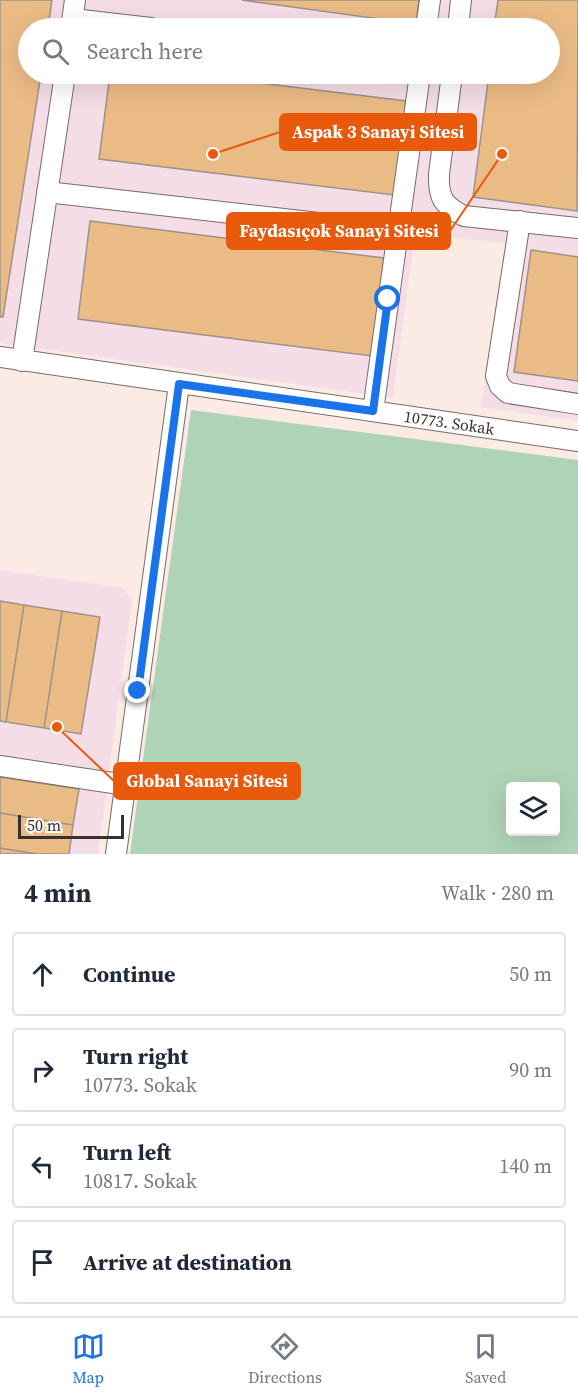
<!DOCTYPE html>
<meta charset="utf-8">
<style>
:root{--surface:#fff;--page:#f2f2f3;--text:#1f2937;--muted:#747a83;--line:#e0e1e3;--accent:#1a73e8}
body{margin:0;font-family:"Source Serif 4",serif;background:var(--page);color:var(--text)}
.controls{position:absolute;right:18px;bottom:18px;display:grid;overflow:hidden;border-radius:6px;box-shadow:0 6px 24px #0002}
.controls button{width:54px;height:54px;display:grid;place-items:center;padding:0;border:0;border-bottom:2px solid var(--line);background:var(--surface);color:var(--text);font:30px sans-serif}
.scale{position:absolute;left:18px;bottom:15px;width:106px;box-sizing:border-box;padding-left:6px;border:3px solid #37312e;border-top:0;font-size:16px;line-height:21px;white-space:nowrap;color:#37312e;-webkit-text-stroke:4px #fefbf9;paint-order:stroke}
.stop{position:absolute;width:18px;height:18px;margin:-14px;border:4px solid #1a73e8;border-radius:50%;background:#fff}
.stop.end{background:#1a73e8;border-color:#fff;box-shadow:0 2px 6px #0008}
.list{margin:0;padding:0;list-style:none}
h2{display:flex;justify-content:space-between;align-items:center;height:78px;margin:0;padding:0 24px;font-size:26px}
h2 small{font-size:20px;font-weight:400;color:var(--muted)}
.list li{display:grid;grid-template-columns:39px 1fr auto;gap:18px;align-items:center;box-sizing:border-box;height:84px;margin:0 12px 12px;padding:0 12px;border:2px solid var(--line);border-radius:6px}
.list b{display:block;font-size:22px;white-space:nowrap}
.list p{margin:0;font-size:20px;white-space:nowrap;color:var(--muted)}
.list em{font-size:20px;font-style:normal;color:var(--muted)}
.icon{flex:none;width:33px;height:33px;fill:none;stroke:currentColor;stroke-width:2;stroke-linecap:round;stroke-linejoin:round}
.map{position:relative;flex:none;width:578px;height:854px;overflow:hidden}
.search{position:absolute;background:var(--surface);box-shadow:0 6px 24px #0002;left:18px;right:18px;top:18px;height:66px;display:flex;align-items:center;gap:15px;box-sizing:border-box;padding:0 21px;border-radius:33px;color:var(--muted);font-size:22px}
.sheet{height:462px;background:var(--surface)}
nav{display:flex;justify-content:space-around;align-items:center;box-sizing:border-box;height:84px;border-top:2px solid var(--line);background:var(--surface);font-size:16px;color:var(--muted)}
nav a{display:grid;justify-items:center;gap:3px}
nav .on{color:var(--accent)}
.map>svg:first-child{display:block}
</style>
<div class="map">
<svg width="578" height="854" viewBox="0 0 578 854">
<rect width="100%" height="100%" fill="#fbebe4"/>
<path fill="#f5dde8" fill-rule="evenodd" d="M0,0H578V421L481,407L506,243L415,234L393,398L0,343ZM28,28H550V74H28Z
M0,570L123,588L132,601L98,854H0Z"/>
<path fill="#afd3b6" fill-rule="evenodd" d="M191,410L578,460V854H130ZM510,786H556V832H510Z"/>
<path fill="#ebbb86" stroke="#9d9288" stroke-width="1.5" d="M0,0H52L48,28H28V74H41L3,317H0Z
M242,0H419L416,24Z
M498,0H578L577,211L473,197L489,74H550V28H494Z
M110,74H187L406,101L394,195L99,159Z
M90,221L384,258L372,356L78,319Z
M531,250L578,257V381L514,372Z
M0,601L24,605L6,722L0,721Z
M24,605L62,611L44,728L6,722Z
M62,611L100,617L81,734L44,728Z
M0,777L79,789L73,825L0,813Z
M0,813L73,825L69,854H37L0,848Z
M0,848L37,854H0Z"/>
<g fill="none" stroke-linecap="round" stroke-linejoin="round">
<g stroke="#786b65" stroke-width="22">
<g id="minor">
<path d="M73,19L151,28"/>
<path d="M71,28L75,0"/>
<path d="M426,28L430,0"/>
<path d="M458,28L461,0"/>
<path d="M452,74L439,174C438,197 443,206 464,216L578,228"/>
<path d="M47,192L398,232"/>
<path d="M520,221L496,376L500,386L508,393L578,404"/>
<path id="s1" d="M0,357L578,441"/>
<path d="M22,361L65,74"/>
<path d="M373,411L420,74"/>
<path d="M0,766L126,785"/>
<path d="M116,854L179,384"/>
</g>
</g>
<use href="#minor" stroke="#fff" stroke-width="20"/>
</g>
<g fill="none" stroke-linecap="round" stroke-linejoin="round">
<path stroke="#1a73e8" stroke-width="8" d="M138,691L179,384L373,411L388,299"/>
</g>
<g text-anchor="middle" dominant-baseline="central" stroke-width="6" stroke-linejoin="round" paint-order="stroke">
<g font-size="16" fill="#37312e" stroke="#fefbf9">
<text stroke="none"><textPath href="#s1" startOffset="454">10773. Sokak</textPath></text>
</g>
</g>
<path fill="none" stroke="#e8590c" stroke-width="2" d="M213 154L280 132M502 154L450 231M57 727L114 781"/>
<g fill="#e8590c" stroke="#fefbf9" stroke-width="2">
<circle cx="213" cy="154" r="6"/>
<circle cx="502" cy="154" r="6"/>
<circle cx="57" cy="727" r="6"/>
</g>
<g fill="#e8590c" stroke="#e8590c" stroke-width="2">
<rect x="280" y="114" width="196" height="36" rx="6"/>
<rect x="227" y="213" width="223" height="36" rx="6"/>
<rect x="114" y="763" width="186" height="36" rx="6"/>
</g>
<g font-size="18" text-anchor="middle" font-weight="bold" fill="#fff">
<text x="378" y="138">Aspak 3 Sanayi Sitesi</text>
<text x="339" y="237">Faydasıçok Sanayi Sitesi</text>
<text x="207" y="787">Global Sanayi Sitesi</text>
</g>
</svg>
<div class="controls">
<button><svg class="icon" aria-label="layers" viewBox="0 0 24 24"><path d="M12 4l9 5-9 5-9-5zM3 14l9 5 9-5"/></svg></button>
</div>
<div class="scale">50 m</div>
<div class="stop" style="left:388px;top:299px"></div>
<div class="stop end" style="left:138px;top:691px"></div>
<div class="search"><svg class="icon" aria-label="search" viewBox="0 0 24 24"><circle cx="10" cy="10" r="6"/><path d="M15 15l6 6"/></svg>Search here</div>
</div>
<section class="sheet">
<h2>4 min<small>Walk · 280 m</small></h2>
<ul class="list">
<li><svg class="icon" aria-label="ahead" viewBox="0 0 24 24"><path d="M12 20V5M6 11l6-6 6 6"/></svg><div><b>Continue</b></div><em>50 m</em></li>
<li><svg class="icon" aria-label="right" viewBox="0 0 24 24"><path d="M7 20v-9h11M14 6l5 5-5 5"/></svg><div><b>Turn right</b><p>10773. Sokak</p></div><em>90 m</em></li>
<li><svg class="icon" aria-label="left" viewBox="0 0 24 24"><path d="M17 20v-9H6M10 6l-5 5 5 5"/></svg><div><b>Turn left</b><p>10817. Sokak</p></div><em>140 m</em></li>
<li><svg class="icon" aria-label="arrive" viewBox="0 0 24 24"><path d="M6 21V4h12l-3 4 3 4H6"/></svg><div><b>Arrive at destination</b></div></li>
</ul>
</section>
<nav>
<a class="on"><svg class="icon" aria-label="map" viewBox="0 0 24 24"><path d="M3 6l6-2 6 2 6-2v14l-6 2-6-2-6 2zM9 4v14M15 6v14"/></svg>Map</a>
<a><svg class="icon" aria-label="directions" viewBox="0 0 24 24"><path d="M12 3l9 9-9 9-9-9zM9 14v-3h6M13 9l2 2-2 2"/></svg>Directions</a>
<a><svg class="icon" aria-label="saved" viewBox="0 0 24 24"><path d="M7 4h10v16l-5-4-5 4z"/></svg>Saved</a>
</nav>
